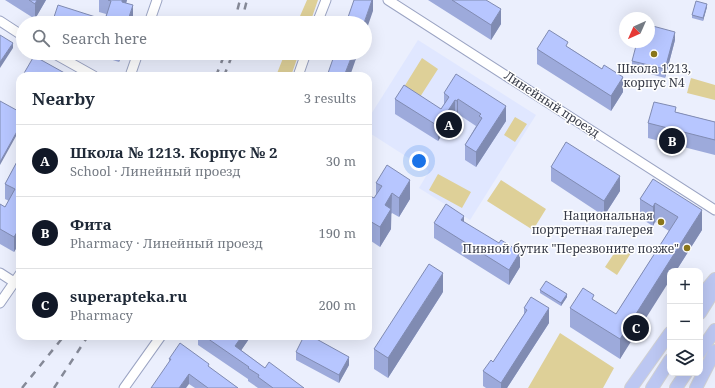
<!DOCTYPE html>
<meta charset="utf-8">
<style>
:root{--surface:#fff;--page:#f6f6f7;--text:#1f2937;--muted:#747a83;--line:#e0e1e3;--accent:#111827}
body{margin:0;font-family:"Noto Serif",serif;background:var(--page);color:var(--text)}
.controls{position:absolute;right:12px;bottom:12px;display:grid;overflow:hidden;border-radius:8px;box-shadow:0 4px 16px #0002}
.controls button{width:36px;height:36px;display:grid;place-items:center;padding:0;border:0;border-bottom:1px solid var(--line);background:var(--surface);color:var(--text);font:20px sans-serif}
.compass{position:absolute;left:619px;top:12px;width:36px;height:36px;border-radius:50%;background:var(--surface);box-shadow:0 4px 16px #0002;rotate:225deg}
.you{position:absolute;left:419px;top:161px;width:14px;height:14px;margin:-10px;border:3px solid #fff;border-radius:50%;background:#1a73e8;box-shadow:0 0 0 6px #1a73e833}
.badge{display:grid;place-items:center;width:26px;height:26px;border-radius:50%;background:var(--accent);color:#fff;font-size:13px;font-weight:700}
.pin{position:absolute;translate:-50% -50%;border:2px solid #fff;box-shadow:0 1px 4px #0006}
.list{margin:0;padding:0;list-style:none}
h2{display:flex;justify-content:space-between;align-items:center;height:52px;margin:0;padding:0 16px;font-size:17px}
h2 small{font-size:13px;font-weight:400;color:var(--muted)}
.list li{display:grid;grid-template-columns:26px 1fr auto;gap:12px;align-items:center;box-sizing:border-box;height:72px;padding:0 16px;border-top:1px solid var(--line)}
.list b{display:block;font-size:15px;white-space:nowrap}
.list p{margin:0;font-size:13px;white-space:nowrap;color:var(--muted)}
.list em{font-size:13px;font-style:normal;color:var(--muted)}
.icon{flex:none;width:22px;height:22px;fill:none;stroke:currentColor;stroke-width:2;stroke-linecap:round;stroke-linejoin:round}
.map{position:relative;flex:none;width:715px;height:388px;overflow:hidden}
.search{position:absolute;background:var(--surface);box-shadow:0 4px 16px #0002;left:16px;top:16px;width:356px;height:44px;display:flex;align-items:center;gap:10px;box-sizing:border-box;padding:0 14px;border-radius:22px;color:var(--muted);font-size:15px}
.panel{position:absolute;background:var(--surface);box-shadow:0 4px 16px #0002;left:16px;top:72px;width:356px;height:268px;border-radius:12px}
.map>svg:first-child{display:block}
</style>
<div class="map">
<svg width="715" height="388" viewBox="0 0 715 388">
<rect width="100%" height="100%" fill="#ebeffd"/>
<path fill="#e0e7ff" d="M418,40L536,115L470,220L419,188L429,171L368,132V119Z"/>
<path fill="#ded098" d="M307,0H318L310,23H297Z
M285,53H299L291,76H276Z
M422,58L438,69L420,97L404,87Z
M691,78L715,85V100L687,93Z
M515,117L527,124L515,142L504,135Z
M438,174L471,192L462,208L429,190Z
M501,180L546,209L533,230L487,201Z
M619,246L631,253L617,275L605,267Z
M560,333L614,368L603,388H528Z"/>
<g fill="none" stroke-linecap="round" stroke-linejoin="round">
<g stroke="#9ba4c3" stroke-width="11">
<path id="minor" d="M388,0L715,210
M0,21L23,36
M149,23L157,0
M317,23L326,0
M53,53L94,76
M130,76L138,53
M298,76L306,53
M0,273L14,282
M0,303L20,274
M124,388L161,336"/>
</g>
<g stroke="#cfd0d3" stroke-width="14">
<path id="major" d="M700,297L715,279
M700,313L715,289
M700,352L715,330
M631,388L670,333
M652,388L670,360
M676,388L686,373
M696,388L715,351"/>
</g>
<use href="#minor" stroke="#fff" stroke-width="9"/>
<use href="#major" stroke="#bcc7f2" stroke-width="12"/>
<path stroke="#858997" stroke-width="2.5" stroke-dasharray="7 7" stroke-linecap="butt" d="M234,23L240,0
M241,23L247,0
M216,76L225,53
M224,76L233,53
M22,388L64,336
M54,388L88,336"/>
</g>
<path fill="#9daadb" d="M5,0H46L35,19Z
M99,0H127L126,3L133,20H105L106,14L99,12Z
M428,0H486L501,24L491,40Z
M707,7L703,21L692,18V15Z
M675,40L665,78L632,69V61Z
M568,47L602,69L623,92L611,111L537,64V49Z
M91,53H122L119,62Z
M444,93L506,121L476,167L465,160V145L476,126L458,114L457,116L455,115L438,141L395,114V99L441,109L444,105Z
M676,112L715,122V155L648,138V123Z
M20,156V242L14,252L0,244V204L5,207L9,201L5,199V184Z
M551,167L620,191L604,216L551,181Z
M653,179L702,230L676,271H670L620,359L570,327V308L616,314L669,231L655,222L653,226L640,218V199Z
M376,183L410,199L399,217L392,213L391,214V229L380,247L368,239V195L374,198L376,196Z
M464,222L520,267L509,285L434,238V223Z
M540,290L567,297L561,306L540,293Z
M443,292L388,378L374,369V349Z
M524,308L549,323L507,388H486L483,386V371L493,362L524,314Z
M198,336H251L241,350L265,368L304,388H258L248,381V379L198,345Z
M296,352L349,365L339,383L296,360Z
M169,359L209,367L238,388H195L189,384L169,361Z"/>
<path fill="#808bb2" d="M37,0H46L35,19V4Z
M122,0H127L122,17Z
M372,0H373V11L365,34V23H364Z
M707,4V7L703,21V18Z
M133,5V20L132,23H127Z
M501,9V24L491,40V25Z
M675,32V40L665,78V69Z
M13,43V48L0,68V62Z
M119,53H122L119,62Z
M353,53H358L350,76H344Z
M623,77V92L611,111V96Z
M458,99V114L457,116V101Z
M455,100V115L438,141V126Z
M506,106V121L476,167V152Z
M20,126V129L0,165V162Z
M620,176V191L604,216V201Z
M410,180V199L399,217V198Z
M392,193L391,229L380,247V227L385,205Z
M655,203V222L653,226V207Z
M702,210V230L676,271H670V280L620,359V339Z
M464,216V231L461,220Z
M20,227V242L14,252V237Z
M520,252V267L509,285V270Z
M443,273V292L388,378V358Z
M567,294V297L561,306V303Z
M549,308V323L507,388H501V383Z
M242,336H251L236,358L235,346Z
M349,357V365L339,383V375Z
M189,374V384L186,388H179Z"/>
<path fill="#b7c6ff" stroke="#808bb2" d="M29,0H37L35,4Z
M108,0H122V2L133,5L127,23H52L58,5L105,20L111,1Z
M354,0H372L364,23H346Z
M452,0H486L501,9L491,25Z
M696,1L707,4L703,18L692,15Z
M649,25L675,32L665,69L632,61L637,42H649Z
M549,30L568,42L566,46L602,69L604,65L623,77L611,96L537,49Z
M0,35L13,43L0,62Z
M335,53H353L344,76H327Z
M34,56L70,76H25L23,75Z
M456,74L506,106L476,152L465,145L482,118L479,116L481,114L458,99L457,101L455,100L438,126L395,99L404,85L441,109L449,97L444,93Z
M0,101L20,112V126L0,162Z
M654,102L676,107L675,112L715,122V140L648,123Z
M566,142L620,176L604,201L551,167Z
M20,156V227L14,237L0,229V204L5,207L15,189L5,184Z
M387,165L410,180L399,198L392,193L385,205L391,209L380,227L368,220V195L374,198L382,186L376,183Z
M653,179L702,210L620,339L570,308L583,288L594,295L592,299L616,314L678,217L655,203L653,207L640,199Z
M446,204L464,216L461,220L499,243L501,240L520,252L509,270L434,223Z
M429,264L443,273L388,358L374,349Z
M546,281L567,294L561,303L540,290Z
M531,297L549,308L501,383L483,371L491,360L493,362L527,310L524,308Z
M204,336H242L235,346L265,368L269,362L304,388H273L258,377L259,375L248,368L249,367Z
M304,336H311L349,357L339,375L296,352Z
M180,343L209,364L208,366L238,388H208L189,374L179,388H151L171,359H169Z"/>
<g fill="#8a761a" stroke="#fff" stroke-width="1.5">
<circle cx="654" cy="54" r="4"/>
<circle cx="661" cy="222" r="4"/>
<circle cx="687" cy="248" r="4"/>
</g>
<g text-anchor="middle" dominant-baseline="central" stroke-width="3" stroke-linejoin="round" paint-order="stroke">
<g font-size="12" fill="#363a47" stroke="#fff" text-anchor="end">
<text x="654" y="68" text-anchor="middle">Школа 1213,<tspan x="654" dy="14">корпус N4</tspan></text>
<text x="653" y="215">Национальная<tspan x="653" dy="14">портретная галерея</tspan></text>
<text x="679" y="248">Пивной бутик "Перезвоните позже"</text>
</g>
<g font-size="12" fill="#363a47" stroke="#fff">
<text transform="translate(552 104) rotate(33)">Линейный проезд</text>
</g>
</g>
</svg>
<div class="controls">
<button>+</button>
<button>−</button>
<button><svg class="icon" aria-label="layers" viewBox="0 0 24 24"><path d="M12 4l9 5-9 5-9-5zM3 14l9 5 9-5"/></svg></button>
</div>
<svg class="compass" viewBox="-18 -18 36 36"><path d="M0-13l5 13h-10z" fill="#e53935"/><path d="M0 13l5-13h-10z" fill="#747a83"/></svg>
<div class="you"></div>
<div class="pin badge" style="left:449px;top:125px">A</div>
<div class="pin badge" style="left:672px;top:141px">B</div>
<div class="pin badge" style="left:636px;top:328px">C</div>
<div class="search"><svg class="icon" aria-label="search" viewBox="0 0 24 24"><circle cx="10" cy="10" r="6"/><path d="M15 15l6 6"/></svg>Search here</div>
<section class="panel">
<h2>Nearby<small>3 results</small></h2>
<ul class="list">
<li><span class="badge">A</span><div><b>Школа № 1213. Корпус № 2</b><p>School · Линейный проезд</p></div><em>30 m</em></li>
<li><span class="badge">B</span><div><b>Фита</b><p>Pharmacy · Линейный проезд</p></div><em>190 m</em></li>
<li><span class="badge">C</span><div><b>superapteka.ru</b><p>Pharmacy</p></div><em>200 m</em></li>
</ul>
</section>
</div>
